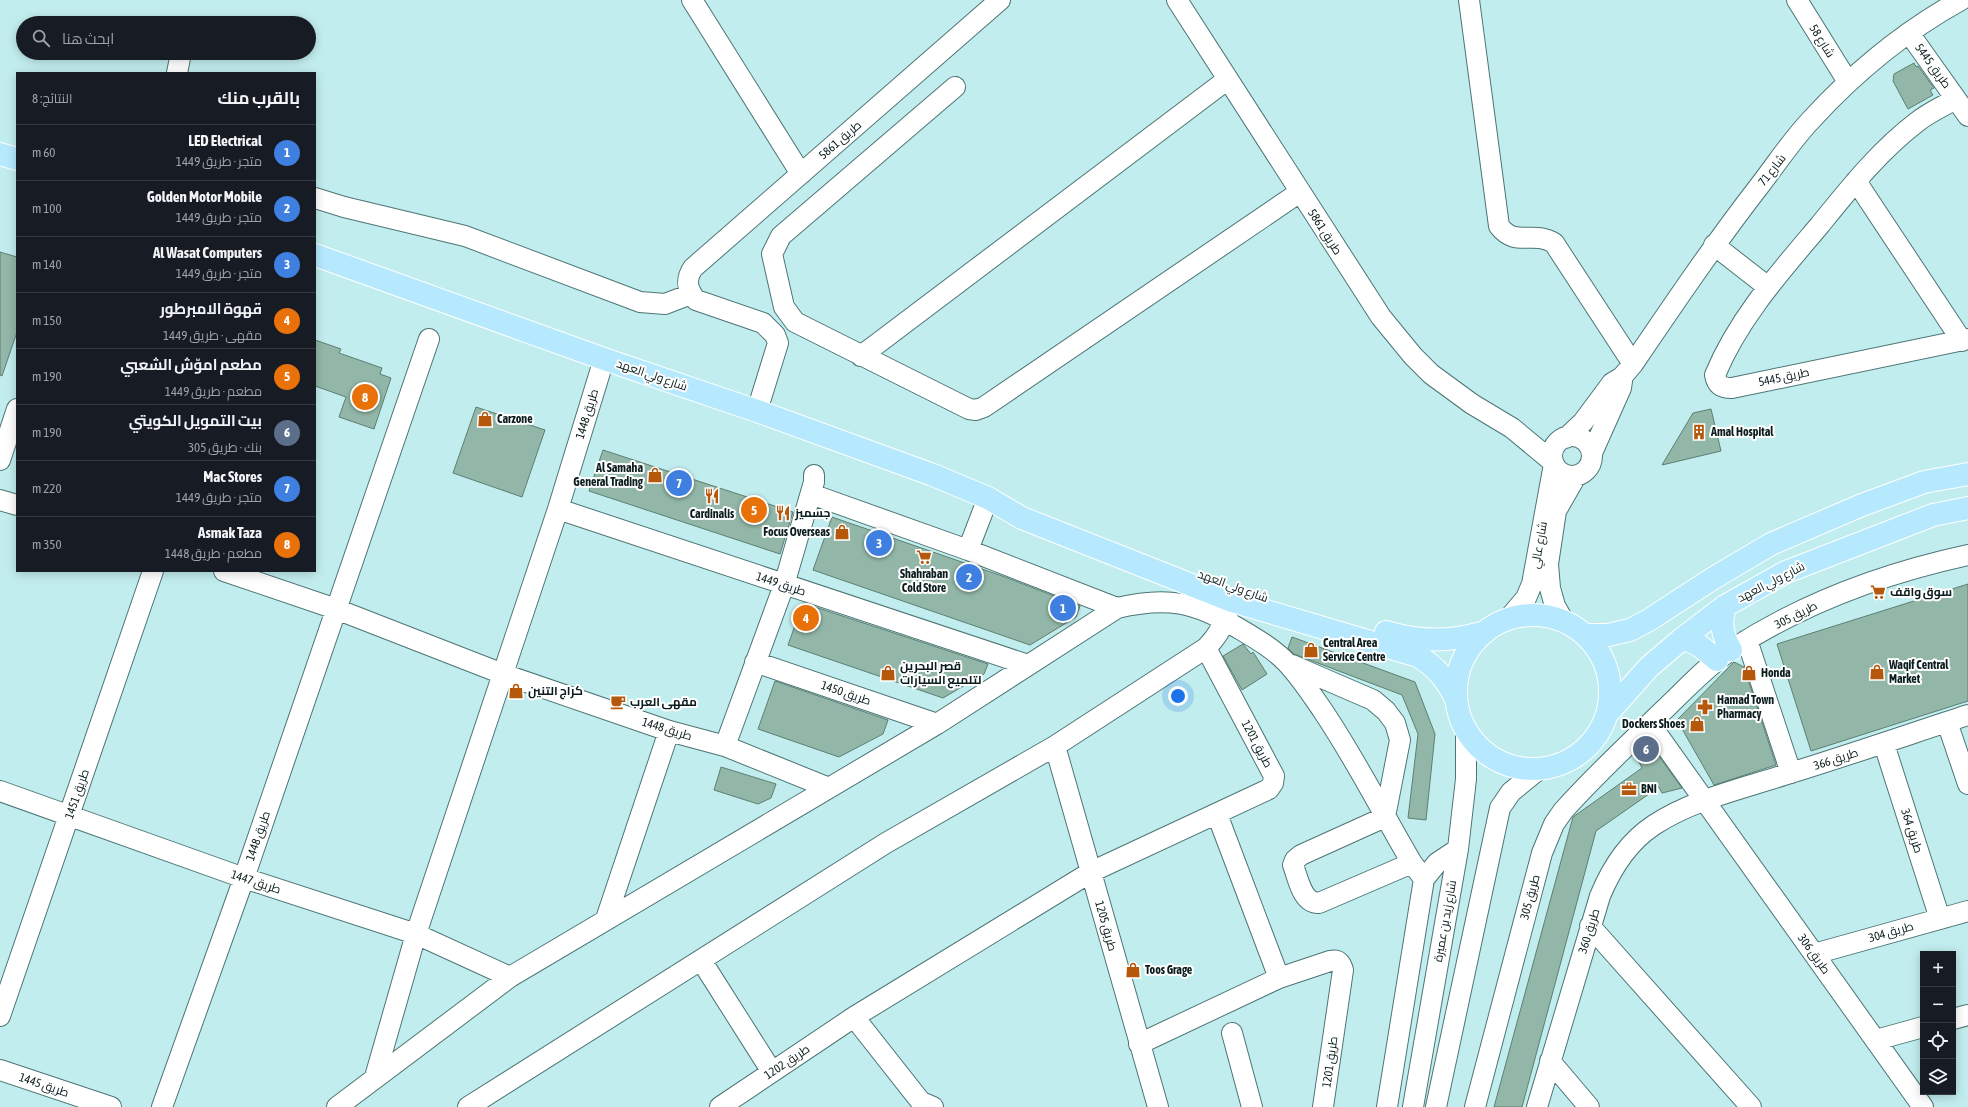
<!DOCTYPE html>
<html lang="ar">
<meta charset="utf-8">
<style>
:root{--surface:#171b24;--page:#242831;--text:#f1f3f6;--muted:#9ea1a6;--line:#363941;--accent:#0f766e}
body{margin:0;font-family:"Asap Condensed",Cairo,sans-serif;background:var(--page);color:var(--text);direction:rtl}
.controls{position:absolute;right:12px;bottom:12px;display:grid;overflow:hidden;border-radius:0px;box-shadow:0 2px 10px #0003}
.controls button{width:36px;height:36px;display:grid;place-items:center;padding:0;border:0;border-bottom:1px solid var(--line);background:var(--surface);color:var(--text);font:20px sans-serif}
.you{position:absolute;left:1178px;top:696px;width:14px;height:14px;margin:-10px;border:3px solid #fff;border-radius:50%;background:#1a73e8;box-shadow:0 0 0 6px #1a73e833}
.badge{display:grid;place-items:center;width:26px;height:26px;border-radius:50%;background:var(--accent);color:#fff;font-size:13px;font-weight:700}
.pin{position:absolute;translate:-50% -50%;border:2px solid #fff;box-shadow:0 1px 4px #0006}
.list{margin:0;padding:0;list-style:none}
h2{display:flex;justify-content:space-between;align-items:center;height:52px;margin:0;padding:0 16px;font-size:17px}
h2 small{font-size:13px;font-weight:400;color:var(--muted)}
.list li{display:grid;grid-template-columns:26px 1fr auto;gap:12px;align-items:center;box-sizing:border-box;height:56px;padding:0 16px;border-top:1px solid var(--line)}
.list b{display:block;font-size:15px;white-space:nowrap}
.list p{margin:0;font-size:13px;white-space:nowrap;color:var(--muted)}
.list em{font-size:13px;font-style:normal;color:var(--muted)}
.icon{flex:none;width:22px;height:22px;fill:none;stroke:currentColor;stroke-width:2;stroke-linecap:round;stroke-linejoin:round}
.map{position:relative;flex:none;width:1968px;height:1107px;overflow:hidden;direction:ltr}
.search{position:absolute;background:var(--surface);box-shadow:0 2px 10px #0003;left:16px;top:16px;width:300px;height:44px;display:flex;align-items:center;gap:10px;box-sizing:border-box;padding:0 14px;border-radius:22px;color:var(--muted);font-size:15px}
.panel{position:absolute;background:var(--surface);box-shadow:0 2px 10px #0003;left:16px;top:72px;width:300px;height:500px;border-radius:0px;direction:rtl}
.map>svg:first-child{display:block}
</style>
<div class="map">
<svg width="1968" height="1107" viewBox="0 0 1968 1107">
<rect width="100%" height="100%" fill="#c2edee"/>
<path fill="#92b7a8" stroke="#5d7f71" d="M1914,63L1916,67L1918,66L1934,88L1930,90L1933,95L1908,109L1893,81L1894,74Z
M0,252L17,257V332L2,376L0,375Z
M315,340L341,349L339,353L382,368L380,374L391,378L374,429L339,417L346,397L315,386Z
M476,407L545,430L522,497L453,473Z
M1711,409L1721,451L1662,465L1693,413Z
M603,450L793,512L780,554L589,491Z
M832,517L1005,577L1080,606L1076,617L1030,645L813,570Z
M1968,584V701L1811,751L1777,644Z
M803,603L988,664L984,674L943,698L788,645Z
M1292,637L1415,682L1435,734L1426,820L1408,818L1418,734L1402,695L1294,654L1288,648Z
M1243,644L1251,654L1253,652L1267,674L1242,690L1223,656Z
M1734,662L1744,667L1776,765L1714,785L1677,720Z
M775,681L888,720L883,734L839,757L758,729Z
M1648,741L1682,788L1662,793L1659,787L1596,831L1522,1107H1494L1573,817L1642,768L1635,754Z
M721,767L776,784L771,798L758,804L714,790Z"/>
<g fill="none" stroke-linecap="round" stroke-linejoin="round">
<g stroke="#4d7575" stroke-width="22">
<path id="minor" d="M692,0L801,174
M1177,0L1381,317L1413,356L1431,374L1472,404L1512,428L1553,462
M1469,0L1499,226C1516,248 1532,230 1554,243L1633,364
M1797,0L1848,82
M1909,33L1968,116
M177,73L181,53
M955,87L781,236L772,254L784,307L795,322L969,409L976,410L984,407L1300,192
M1956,99C1943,106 1928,113 1917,122C1879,151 1849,189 1819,226C1780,272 1738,319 1715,375C1717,385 1721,388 1732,388L1968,339
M1856,181L1962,341
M315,198L344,207L465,236L640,302L665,304L691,294
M1714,245L1768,287
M861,356L1228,79
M757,411L778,343L775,335L763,323L696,300C687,289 685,280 693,268L1000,0
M1552 456a20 20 0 1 1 40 0a20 20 0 1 1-40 0Z
M1566,438L1583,422L1612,383L1622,377L1633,364C1673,305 1713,246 1757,189C1775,166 1791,141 1811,120C1854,73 1905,31 1961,0
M1592,453L1621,388L1622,381
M0,460L17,409
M811,494L968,550L1117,608
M0,500L17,505
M558,509L1028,665
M968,550L988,498
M224,571L336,609L503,674L669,731L725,746L829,788
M1509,618L1526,598L1532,584L1554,464
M1563,620L1555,606L1550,588L1548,564L1556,511L1576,476
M1747,640L1791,773
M755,662L937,724
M1292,665L1373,700L1386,711L1395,723L1400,740L1385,817L1301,855L1295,860L1293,865C1298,878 1302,904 1319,903L1412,863
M1947,722L1968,784
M1650,724L1923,1107
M1884,744L1940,919
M725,746L784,585L814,482V475
M1055,746L1158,1107
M0,791L244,878L416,934L510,977
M1217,814L1279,978
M606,919L669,731
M1590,926L1751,1107
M1814,954L1968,911
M701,960L772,1072
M0,1016L153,571
M854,1017L921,1102L933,1107
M1953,1019L1968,1015
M1232,1033L1252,1107
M1876,1040L1923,1027
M1139,1044L1279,978L1330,961C1338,959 1341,963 1343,970L1323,1107
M1550,1061L1589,1107
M0,1070L111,1107
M375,1077L416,934L558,509L604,359
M162,1107L244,878L429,339
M337,1107L510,977L937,724L1117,608C1167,596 1195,602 1238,628C1255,638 1274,649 1287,663C1301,678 1312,695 1323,711C1356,760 1382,812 1412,863L1424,879
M468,1107L886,843L1055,746L1206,648C1218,636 1225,624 1229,608
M720,1107L854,1017L1091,872L1269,789L1273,783L1274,776L1206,648
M1387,1107L1424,879L1437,863L1458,849
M1413,1107L1458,849L1466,779V733
M1436,1107L1500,808L1511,792L1538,770
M1475,1107L1542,853L1554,824L1563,811C1596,774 1633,740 1668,706C1688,687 1708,665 1731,650C1803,603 1885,573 1968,555
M1537,1107L1600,896C1612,867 1628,842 1654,825C1692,800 1741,789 1784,775C1846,756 1907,735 1968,715"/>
</g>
<g stroke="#fff" stroke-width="24">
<path id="major" d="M0,154L17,159
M315,255L604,359L757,411L933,475L988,498L1022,518L1232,601L1418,656C1436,667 1446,679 1456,699
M1725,606C1720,623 1722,635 1731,650
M1456 692a77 77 0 1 1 154 0a77 77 0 1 1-154 0Z
M1386,632C1422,642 1448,642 1485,632
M1586,635H1608L1630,630L1649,620L1712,579L1771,544L1862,505L1924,482L1968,474
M1683,638L1700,646L1717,660
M1608,713L1649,667L1683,638L1725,606L1786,572L1933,515L1968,508"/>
</g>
<use href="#minor" stroke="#fff" stroke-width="20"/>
<use href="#major" stroke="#b7e9fe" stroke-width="22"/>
</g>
<defs>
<g id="shop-bare" transform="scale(1.2)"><path d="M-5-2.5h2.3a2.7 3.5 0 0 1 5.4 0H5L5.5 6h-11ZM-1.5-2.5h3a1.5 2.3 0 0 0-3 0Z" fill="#b6580b" stroke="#fff" stroke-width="2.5" paint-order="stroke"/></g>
<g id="building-bare" transform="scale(1.2)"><path d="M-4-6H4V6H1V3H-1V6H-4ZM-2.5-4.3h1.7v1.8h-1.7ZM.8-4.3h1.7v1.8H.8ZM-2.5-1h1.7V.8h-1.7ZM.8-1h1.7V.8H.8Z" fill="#b6580b" stroke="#fff" stroke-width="2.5" paint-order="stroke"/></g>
<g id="restaurant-bare" transform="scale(1.2)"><path d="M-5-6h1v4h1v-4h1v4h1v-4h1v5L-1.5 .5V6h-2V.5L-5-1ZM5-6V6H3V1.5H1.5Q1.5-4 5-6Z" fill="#b6580b" stroke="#fff" stroke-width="2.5" paint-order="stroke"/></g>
<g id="supermarket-bare" transform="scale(1.2)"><path d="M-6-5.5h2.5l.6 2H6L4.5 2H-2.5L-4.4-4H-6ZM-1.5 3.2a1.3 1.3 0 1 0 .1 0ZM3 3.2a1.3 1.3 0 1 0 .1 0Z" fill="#b6580b" stroke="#fff" stroke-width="2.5" paint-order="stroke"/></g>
<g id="cafe-bare" transform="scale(1.2)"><path d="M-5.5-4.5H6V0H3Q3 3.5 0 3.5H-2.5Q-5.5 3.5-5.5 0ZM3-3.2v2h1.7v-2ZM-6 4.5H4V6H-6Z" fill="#b6580b" stroke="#fff" stroke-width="2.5" paint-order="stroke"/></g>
<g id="pharmacy-bare" transform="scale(1.2)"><path d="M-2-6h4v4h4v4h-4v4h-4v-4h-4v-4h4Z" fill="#b6580b" stroke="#fff" stroke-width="2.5" paint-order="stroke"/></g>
<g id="office-bare" transform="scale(1.2)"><path d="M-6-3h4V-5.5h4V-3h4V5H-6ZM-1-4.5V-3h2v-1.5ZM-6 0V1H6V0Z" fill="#b6580b" stroke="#fff" stroke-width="2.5" paint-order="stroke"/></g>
</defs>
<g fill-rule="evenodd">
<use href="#shop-bare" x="485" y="419"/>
<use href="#building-bare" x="1699" y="432"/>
<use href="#shop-bare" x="655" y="475"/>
<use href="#restaurant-bare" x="712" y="496"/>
<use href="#restaurant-bare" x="783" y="513"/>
<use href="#shop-bare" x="842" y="532"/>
<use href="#supermarket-bare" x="924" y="557"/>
<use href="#supermarket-bare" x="1878" y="592"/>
<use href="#shop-bare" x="1311" y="650"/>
<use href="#shop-bare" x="1877" y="672"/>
<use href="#shop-bare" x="888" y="673"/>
<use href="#shop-bare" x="1749" y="673"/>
<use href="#shop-bare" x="516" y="691"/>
<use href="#cafe-bare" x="618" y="702"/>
<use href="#pharmacy-bare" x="1705" y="707"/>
<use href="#shop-bare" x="1697" y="724"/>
<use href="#office-bare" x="1629" y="789"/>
<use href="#shop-bare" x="1133" y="970"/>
</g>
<g text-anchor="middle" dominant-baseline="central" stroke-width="4" stroke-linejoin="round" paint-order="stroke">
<g font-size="12" fill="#0c1d1d" stroke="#fff">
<text transform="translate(1822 41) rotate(58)">شارع 58</text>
<text transform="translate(1933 66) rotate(54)">طريق 5445</text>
<text transform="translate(840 140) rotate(-41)">طريق 5861</text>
<text transform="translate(1772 170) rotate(-52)">شارع 71</text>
<text transform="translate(1325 232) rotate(57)">طريق 5861</text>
<text transform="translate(652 375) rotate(19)">شارع ولي العهد</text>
<text transform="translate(1784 377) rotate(-12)">طريق 5445</text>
<text transform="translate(587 414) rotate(-73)">طريق 1448</text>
<text transform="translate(1539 545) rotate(-80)">شارع عالي</text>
<text transform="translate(1771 582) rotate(-27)">شارع ولي العهد</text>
<text transform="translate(781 584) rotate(18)">طريق 1449</text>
<text transform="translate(1233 586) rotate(20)">شارع ولي العهد</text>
<text transform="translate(1796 615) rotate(-27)">طريق 305</text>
<text transform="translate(846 693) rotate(19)">طريق 1450</text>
<text transform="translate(667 729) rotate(17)">طريق 1448</text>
<text transform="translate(1257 744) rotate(62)">طريق 1201</text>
<text transform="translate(1836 759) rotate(-18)">طريق 366</text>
<text transform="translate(77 794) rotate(-71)">طريق 1451</text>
<text transform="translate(1912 831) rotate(72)">طريق 364</text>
<text transform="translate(258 836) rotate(-71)">طريق 1448</text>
<text transform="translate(256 882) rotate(18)">طريق 1447</text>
<text transform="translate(1530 897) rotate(-75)">طريق 305</text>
<text transform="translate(1445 921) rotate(-80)">شارع زيد بن عميرة</text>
<text transform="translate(1106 926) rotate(74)">طريق 1205</text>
<text transform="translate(1589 931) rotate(-73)">طريق 360</text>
<text transform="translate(1891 932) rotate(-16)">طريق 304</text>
<text transform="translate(1814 954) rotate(54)">طريق 306</text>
<text transform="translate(787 1062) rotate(-34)">طريق 1202</text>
<text transform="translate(1330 1062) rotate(-82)">طريق 1201</text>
<text transform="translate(44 1085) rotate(19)">طريق 1445</text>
</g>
<g font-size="12" font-weight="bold" fill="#0c1d1d" stroke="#fff" text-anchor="start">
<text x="497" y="419">Carzone</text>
<text x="1711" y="432">Amal Hospital</text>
<text x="643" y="468" text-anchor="end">Al Samaha<tspan x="643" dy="14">General Trading</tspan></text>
<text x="795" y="513">جسميز</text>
<text x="712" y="514" text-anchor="middle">Cardinalis</text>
<text x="830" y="532" text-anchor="end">Focus Overseas</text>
<text x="924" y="574" text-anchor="middle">Shahraban<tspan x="924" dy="14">Cold Store</tspan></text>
<text x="1890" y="592">سوق واقف</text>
<text x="1323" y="643">Central Area<tspan x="1323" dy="14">Service Centre</tspan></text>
<text x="1889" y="665">Waqif Central<tspan x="1889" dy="14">Market</tspan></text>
<text x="900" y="666">قصر البحرين<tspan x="900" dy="14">لتلميع السيارات</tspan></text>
<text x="1761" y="673">Honda</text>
<text x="528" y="691">كراج التنين</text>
<text x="1717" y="700">Hamad Town<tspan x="1717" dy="14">Pharmacy</tspan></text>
<text x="630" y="702">مقهى العرب</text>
<text x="1685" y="724" text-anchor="end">Dockers Shoes</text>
<text x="1641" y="789">BNI</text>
<text x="1145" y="970">Toos Grage</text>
</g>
</g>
</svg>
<div class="controls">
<button>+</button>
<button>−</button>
<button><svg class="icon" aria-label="locate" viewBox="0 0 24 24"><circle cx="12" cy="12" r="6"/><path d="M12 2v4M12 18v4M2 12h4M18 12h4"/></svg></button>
<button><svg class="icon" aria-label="layers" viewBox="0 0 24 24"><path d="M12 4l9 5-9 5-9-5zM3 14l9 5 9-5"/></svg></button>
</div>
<div class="you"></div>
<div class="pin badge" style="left:1063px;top:608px;background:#3f7fe0">1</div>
<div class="pin badge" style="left:969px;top:577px;background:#3f7fe0">2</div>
<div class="pin badge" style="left:879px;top:543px;background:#3f7fe0">3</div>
<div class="pin badge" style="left:806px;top:618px;background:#e8710a">4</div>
<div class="pin badge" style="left:754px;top:510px;background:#e8710a">5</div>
<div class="pin badge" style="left:1646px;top:749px;background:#5c6f8a">6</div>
<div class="pin badge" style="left:679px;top:483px;background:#3f7fe0">7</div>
<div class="pin badge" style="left:365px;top:397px;background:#e8710a">8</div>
<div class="search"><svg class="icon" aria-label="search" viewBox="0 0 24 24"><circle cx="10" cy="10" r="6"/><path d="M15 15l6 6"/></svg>ابحث هنا</div>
<section class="panel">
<h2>بالقرب منك<small>النتائج: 8</small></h2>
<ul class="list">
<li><span class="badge" style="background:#3f7fe0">1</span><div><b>LED Electrical</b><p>متجر · طريق 1449</p></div><em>60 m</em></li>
<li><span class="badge" style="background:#3f7fe0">2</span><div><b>Golden Motor Mobile</b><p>متجر · طريق 1449</p></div><em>100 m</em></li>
<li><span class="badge" style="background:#3f7fe0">3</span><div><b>Al Wasat Computers</b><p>متجر · طريق 1449</p></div><em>140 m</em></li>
<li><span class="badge" style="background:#e8710a">4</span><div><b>قهوة الامبرطور</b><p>مقهى · طريق 1449</p></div><em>150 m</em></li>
<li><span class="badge" style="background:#e8710a">5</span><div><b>مطعم اموّش الشعبي</b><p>مطعم · طريق 1449</p></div><em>190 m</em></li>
<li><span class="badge" style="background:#5c6f8a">6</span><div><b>بيت التمويل الكويتي</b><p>بنك · طريق 305</p></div><em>190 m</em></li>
<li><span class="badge" style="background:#3f7fe0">7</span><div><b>Mac Stores</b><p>متجر · طريق 1449</p></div><em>220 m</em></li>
<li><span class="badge" style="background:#e8710a">8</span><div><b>Asmak Taza</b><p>مطعم · طريق 1448</p></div><em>350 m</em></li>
</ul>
</section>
</div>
